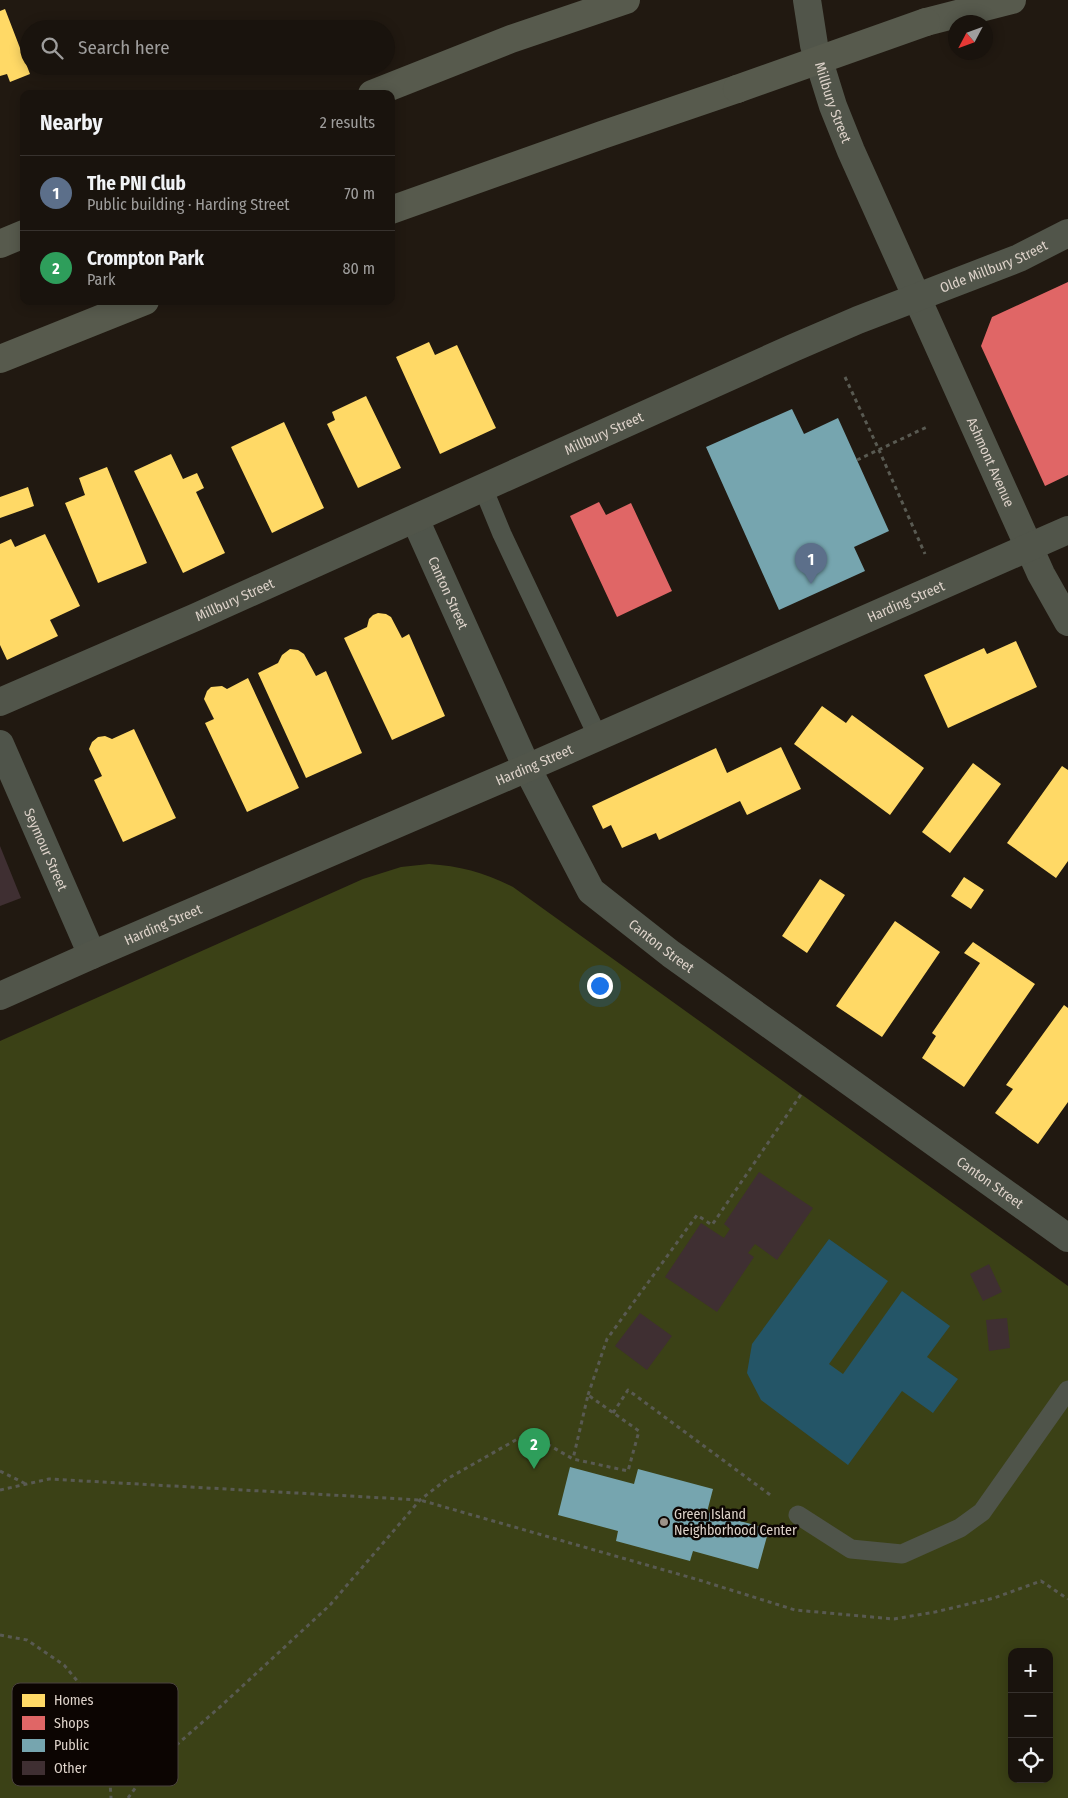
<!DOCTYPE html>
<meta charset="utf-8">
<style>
:root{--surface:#19130d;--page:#221c16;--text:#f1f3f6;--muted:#9f9e9d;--line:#37322e;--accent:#9c9289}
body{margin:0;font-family:"Fira Sans Condensed",sans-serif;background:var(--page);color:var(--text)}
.controls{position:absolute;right:15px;bottom:15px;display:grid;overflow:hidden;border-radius:10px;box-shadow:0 2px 12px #0003}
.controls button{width:45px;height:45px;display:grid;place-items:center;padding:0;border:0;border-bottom:1px solid var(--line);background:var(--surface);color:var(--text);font:25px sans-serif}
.compass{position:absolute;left:948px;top:15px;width:45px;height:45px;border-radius:50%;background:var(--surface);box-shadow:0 2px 12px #0003;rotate:229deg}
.you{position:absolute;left:599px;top:985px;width:18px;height:18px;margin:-12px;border:4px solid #fff;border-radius:50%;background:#1a73e8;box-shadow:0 0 0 8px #1a73e833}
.badge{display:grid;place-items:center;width:32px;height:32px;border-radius:50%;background:var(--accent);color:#fff;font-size:16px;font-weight:700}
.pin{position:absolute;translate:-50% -41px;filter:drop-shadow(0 1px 2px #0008)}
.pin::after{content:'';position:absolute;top:26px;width:18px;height:15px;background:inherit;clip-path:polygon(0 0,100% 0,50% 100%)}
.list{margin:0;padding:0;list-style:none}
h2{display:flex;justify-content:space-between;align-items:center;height:65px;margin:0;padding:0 20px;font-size:21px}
h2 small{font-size:16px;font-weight:400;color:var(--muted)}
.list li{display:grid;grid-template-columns:32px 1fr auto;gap:15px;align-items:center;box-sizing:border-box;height:75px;padding:0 20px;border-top:1px solid var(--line)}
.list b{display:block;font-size:19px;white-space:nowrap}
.list p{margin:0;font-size:16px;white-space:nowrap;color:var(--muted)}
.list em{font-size:16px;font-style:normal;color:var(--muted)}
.icon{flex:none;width:28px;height:28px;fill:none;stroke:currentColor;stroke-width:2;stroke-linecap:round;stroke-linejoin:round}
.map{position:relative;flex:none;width:1068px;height:1798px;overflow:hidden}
.search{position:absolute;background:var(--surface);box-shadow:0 2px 12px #0003;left:20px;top:20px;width:375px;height:55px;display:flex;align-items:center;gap:12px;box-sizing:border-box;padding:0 18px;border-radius:28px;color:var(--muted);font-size:19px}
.panel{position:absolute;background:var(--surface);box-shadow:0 2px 12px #0003;left:20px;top:90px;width:375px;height:215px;border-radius:10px}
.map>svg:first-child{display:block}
</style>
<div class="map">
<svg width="1068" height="1798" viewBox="0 0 1068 1798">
<rect width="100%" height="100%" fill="#211911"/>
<path fill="#3b4116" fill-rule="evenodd" d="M429,864C460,866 486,873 513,887L1068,1286V1798H0V1041L363,879L401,867ZM1012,1652H1049V1779H1012Z"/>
<path fill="#245567" d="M829,1239L888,1281L829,1364L843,1374L902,1291L950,1326L927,1357L958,1379L933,1413L902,1391L848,1465L761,1400L747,1373L752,1344Z"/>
<path fill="#ffd966" d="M5,9L30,74L10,82L7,74L0,76V11Z
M429,342L435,355L457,345L496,428L440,454L396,357Z
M366,396L401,468L358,488L327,424L335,420L332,412Z
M284,422L324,508L272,533L231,447Z
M171,454L183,479L197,473L204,488L196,492L225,553L183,573L134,471Z
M107,467L147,563L98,583L65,503L85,495L79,478Z
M28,487L34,506L0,518V497Z
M45,534L80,606L50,620L58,636L7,660L0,645V544L11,539L15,547Z
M378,613L386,614L391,617L402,638L409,634L445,716L392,740L344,638L367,627L369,619L373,615Z
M1016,641L1037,687L948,728L924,675L984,648L987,654Z
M290,649L298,650L304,654L316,676L326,671L362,753L306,778L258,673L278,663L282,655Z
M248,678L299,788L247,812L205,723L214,719L204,699L207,691L211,687L222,686L227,689Z
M822,706L846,723L852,715L924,768L890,815L794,744Z
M134,729L176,818L123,842L94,780L102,776L89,749L92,742L98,737L105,736L112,739Z
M781,747L801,789L747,815L740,801L659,840L656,833L622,848L611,825L603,829L592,806L716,748L727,773Z
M973,763L1001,784L950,853L922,832Z
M1062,766L1068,770V861L1056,878L1007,843Z
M964,877L984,890L971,909L951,896Z
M820,879L845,895L807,953L782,936Z
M895,921L940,952L882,1037L836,1006Z
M973,942L1035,984L964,1087L922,1058L936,1036L932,1033L980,963L964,953Z
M1064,1005L1068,1008V1102L1038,1144L995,1113L1013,1089L1006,1085Z"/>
<path fill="#e06666" d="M1068,282V475L1045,486L981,346L992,317Z
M599,502L606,515L631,503L672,591L617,617L570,516Z"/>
<path fill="#76a5af" d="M792,409L804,434L838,418L889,531L854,547L865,571L779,610L706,447Z
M570,1467L634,1484L638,1469L713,1489L707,1512L769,1529L758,1569L693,1551L690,1561L616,1541L618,1531L558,1515Z"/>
<path fill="#3f2f32" d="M0,846L21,898L0,906Z
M759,1172L813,1208L777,1260L755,1244L748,1253L754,1257L717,1312L665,1277L701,1223L724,1238L730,1229L724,1224Z
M989,1264L1002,1292L983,1301L970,1274Z
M640,1313L672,1336L647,1370L615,1346Z
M1007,1318L1010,1348L989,1351L986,1320Z"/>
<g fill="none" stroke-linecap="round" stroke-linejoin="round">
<path stroke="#595a52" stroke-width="3" stroke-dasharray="4 4" stroke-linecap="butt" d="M845,377L879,450L925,554
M857,460L929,426
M588,1395L607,1339L697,1215L712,1225L802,1093
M613,1413L628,1390L773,1497
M0,1471L26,1484
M0,1490L49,1479L420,1500L699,1580L795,1610L894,1619L935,1612L994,1598L1041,1581L1068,1599
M0,1635L27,1640L64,1665L89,1695L107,1734L111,1798
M128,1798L149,1769L221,1706L330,1605L420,1500L447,1479L528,1433L573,1459L628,1471L639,1431L588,1395L573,1459"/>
<path stroke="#4f544a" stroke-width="19" d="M483,488L502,534L598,737
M798,1515L851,1549L902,1554L960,1528L982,1512L1068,1390"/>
<path stroke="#4f544a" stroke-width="28" id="s1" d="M0,744L92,955"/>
<path stroke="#4f544a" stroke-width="28" id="s2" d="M415,519L527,768L591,891L671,954L1068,1238"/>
<g stroke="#51554a" stroke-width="28">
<path id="s3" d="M807,0L814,45L833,106L851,151L1041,574L1068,622"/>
<path id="s4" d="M0,702L196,617L793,348L858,320L1019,258L1068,233"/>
<path id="s5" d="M0,996L92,955L527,768L1068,530"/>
</g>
<path stroke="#575a4d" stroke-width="28" d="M926,22L1012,0
M372,94L511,39L626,0
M391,210L602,135L737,89
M0,244L24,234
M0,359L145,301"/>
<path stroke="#575a4d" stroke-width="28" d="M737,89L926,22"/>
</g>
<circle fill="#9c9289" stroke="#0c0502" stroke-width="2" cx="664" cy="1522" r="5"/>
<g text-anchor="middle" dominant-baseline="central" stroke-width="5" stroke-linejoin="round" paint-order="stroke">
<g font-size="14" fill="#ded3ca" stroke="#0c0502">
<text stroke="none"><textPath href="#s3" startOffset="106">Millbury Street</textPath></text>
<text stroke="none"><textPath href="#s4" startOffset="1085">Olde Millbury Street</textPath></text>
<text stroke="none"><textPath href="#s4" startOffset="661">Millbury Street</textPath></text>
<text stroke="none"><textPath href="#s3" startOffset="499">Ashmont Avenue</textPath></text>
<text stroke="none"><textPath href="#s2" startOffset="81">Canton Street</textPath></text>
<text stroke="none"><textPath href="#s4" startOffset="256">Millbury Street</textPath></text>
<text stroke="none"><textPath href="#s5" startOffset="988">Harding Street</textPath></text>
<text stroke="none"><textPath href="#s5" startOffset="582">Harding Street</textPath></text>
<text stroke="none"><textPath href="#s1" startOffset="115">Seymour Street</textPath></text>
<text stroke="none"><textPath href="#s5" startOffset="178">Harding Street</textPath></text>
<text stroke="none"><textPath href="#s2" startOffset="501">Canton Street</textPath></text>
<text stroke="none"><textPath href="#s2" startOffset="906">Canton Street</textPath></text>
</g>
<g font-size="14" fill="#ded3ca" stroke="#0c0502" text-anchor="start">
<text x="674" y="1514">Green Island<tspan x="674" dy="16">Neighborhood Center</tspan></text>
</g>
</g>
<rect x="12" y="1683" width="166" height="103" rx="8" fill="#0c0502" stroke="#4b433e" stroke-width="1"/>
<rect x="22" y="1694" width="23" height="13" fill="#ffd966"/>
<rect x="22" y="1716" width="23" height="14" fill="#e06666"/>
<rect x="22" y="1739" width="23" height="13" fill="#76a5af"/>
<rect x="22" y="1761" width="23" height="14" fill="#3f2f32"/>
<g font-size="14" fill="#ded3ca">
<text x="54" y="1705">Homes</text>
<text x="54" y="1728">Shops</text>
<text x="54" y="1750">Public</text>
<text x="54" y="1773">Other</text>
</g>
</svg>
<div class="controls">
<button>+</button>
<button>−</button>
<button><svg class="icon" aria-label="locate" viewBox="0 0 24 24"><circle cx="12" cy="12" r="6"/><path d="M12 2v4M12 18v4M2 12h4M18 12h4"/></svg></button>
</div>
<svg class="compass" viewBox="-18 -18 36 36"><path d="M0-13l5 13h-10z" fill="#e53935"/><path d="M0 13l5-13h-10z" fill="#9f9e9d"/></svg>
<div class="you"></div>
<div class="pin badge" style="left:811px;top:584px;background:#5c6f8a">1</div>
<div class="pin badge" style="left:534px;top:1469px;background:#2e9e5b">2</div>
<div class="search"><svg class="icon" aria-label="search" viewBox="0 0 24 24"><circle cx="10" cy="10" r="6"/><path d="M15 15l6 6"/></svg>Search here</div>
<section class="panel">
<h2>Nearby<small>2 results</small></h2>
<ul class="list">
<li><span class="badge" style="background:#5c6f8a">1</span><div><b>The PNI Club</b><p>Public building · Harding Street</p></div><em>70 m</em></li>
<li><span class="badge" style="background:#2e9e5b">2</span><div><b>Crompton Park</b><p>Park</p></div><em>80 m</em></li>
</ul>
</section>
</div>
